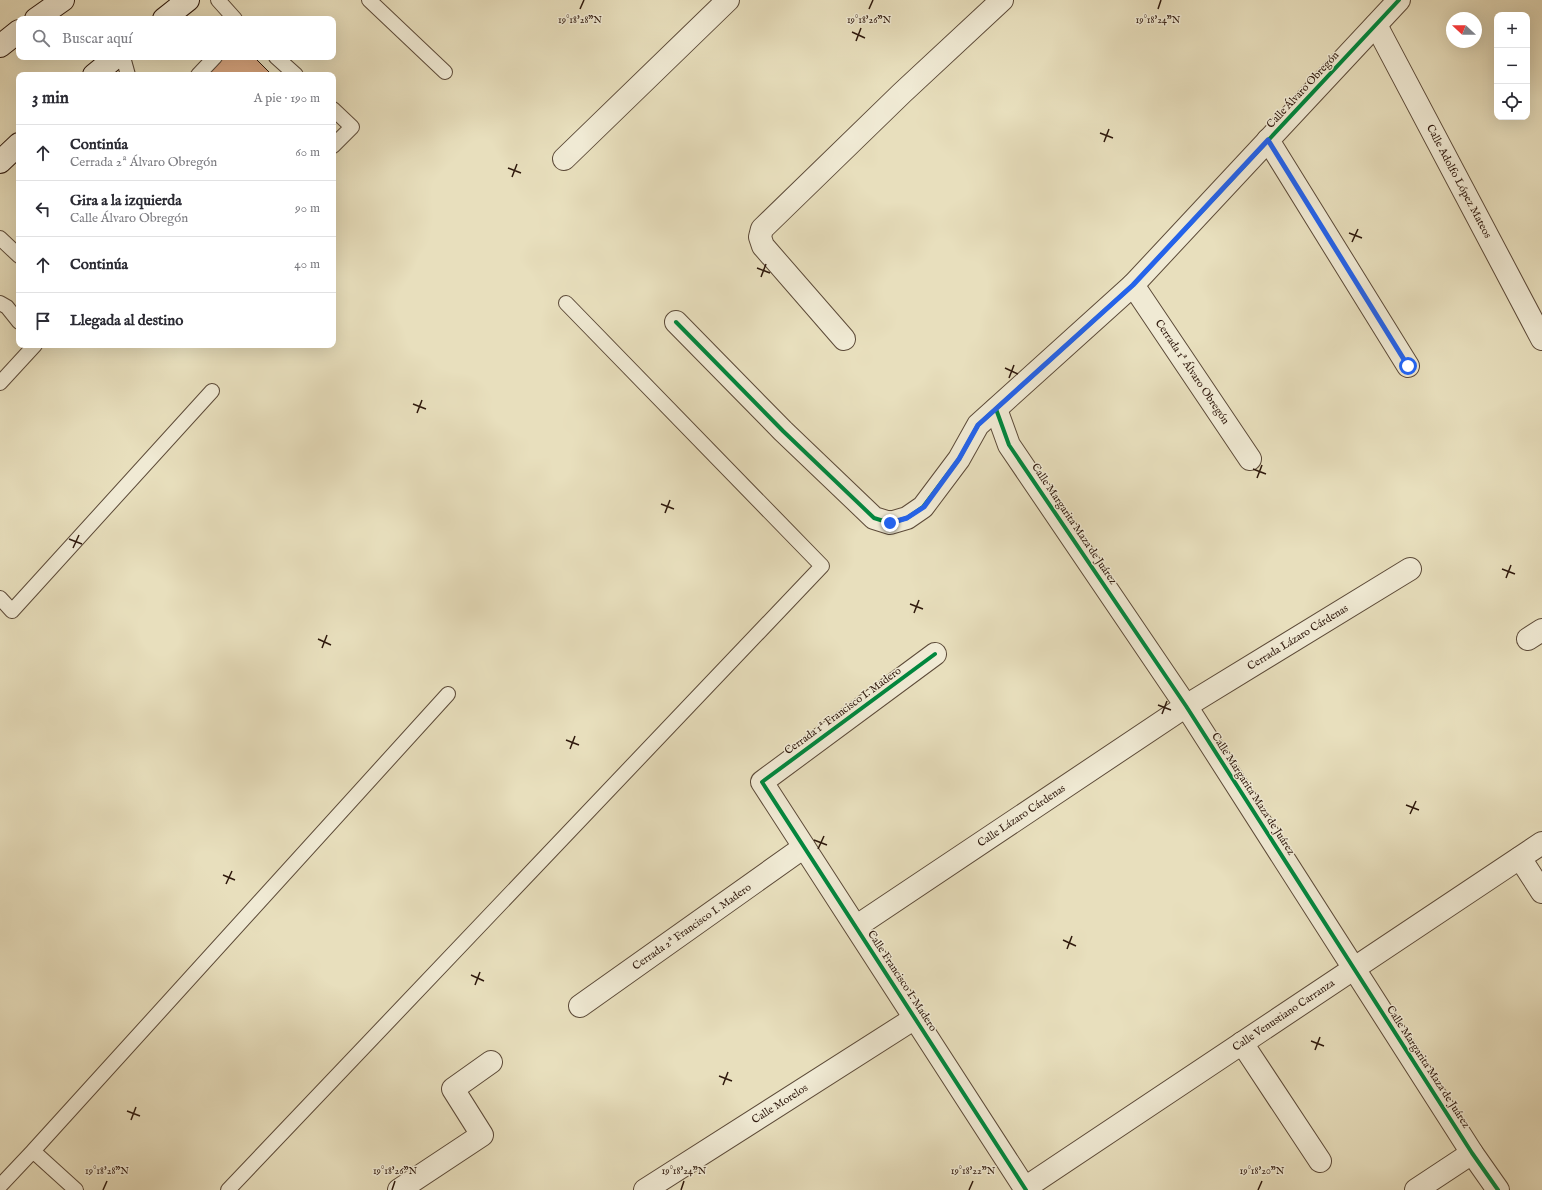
<!DOCTYPE html>
<html lang="es">
<meta charset="utf-8">
<style>
:root{--surface:#fff;--page:#f2f2f3;--text:#2b2b33;--muted:#7c7c81;--line:#e1e1e2}
body{margin:0;font-family:"IM FELL English",serif;background:var(--page);color:var(--text)}
.controls{position:absolute;right:12px;top:12px;display:grid;overflow:hidden;border-radius:8px;box-shadow:0 4px 16px #0002}
.controls button{width:36px;height:36px;display:grid;place-items:center;padding:0;border:0;border-bottom:1px solid var(--line);background:var(--surface);color:var(--text);font:20px sans-serif}
.compass{position:absolute;left:1446px;top:12px;width:36px;height:36px;border-radius:50%;background:var(--surface);box-shadow:0 4px 16px #0002;rotate:292deg}
.stop{position:absolute;width:12px;height:12px;margin:-9px;border:3px solid #2563eb;border-radius:50%;background:#fff}
.stop.end{background:#2563eb;border-color:#fff;box-shadow:0 1px 4px #0008}
.list{margin:0;padding:0;list-style:none}
h2{display:flex;justify-content:space-between;align-items:center;height:52px;margin:0;padding:0 16px;font-size:17px}
h2 small{font-size:13px;font-weight:400;color:var(--muted)}
.list li{display:grid;grid-template-columns:26px 1fr auto;gap:12px;align-items:center;box-sizing:border-box;height:56px;padding:0 16px;border-top:1px solid var(--line)}
.list b{display:block;font-size:15px;white-space:nowrap}
.list p{margin:0;font-size:13px;white-space:nowrap;color:var(--muted)}
.list em{font-size:13px;font-style:normal;color:var(--muted)}
.icon{flex:none;width:22px;height:22px;fill:none;stroke:currentColor;stroke-width:2;stroke-linecap:round;stroke-linejoin:round}
.map{position:relative;flex:none;width:1542px;height:1190px;overflow:hidden}
.search{position:absolute;background:var(--surface);box-shadow:0 4px 16px #0002;left:16px;top:16px;width:320px;height:44px;display:flex;align-items:center;gap:10px;box-sizing:border-box;padding:0 14px;border-radius:8px;color:var(--muted);font-size:15px}
.panel{position:absolute;background:var(--surface);box-shadow:0 4px 16px #0002;left:16px;top:72px;width:320px;height:276px;border-radius:8px}
.map>svg:first-child{display:block}
</style>
<div class="map">
<svg width="1542" height="1190" viewBox="0 0 1542 1190">
<rect width="100%" height="100%" fill="#e8dfbd"/>
<filter id="stains"><feTurbulence type="fractalNoise" baseFrequency=".005" numOctaves="4"/><feColorMatrix values="0 0 0 0 .2 0 0 0 0 .09 0 0 0 0 .02 0 0 0 .5 -.17"/></filter>
<radialGradient id="worn" r=".72"><stop offset=".6" stop-color="#630" stop-opacity="0"/><stop offset="1" stop-color="#630" stop-opacity=".3"/></radialGradient>
<path fill="#d8a680" stroke="#2e180c" d="M225,57H254L272,75H207Z"/>
<g fill="none" stroke-linecap="round" stroke-linejoin="round">
<g stroke="#5c4a38" stroke-width="16">
<path id="lane" d="M218,0L235,19
M369,0L445,72
M123,57L128,75
M276,57L296,75
M198,75L215,57
M333,109L352,127L333,146
M0,238L19,256
M0,303L7,307L19,322
M0,383L35,345
M0,598L12,611L212,391
M33,1151L448,694
M0,1186L33,1151L76,1190
M228,1190L822,566L566,303"/>
</g>
<g stroke="#5c4a38" stroke-width="24">
<g id="street">
<path id="s1" d="M1376,25L1542,339"/>
<path d="M1268,140L1408,366"/>
<path d="M564,159L728,0"/>
<path d="M1133,285L1250,459"/>
<path d="M676,322L783,431L874,518L890,523L907,518L923,507L959,459L978,425L1133,285L1399,0"/>
<path d="M844,339L763,246L760,237L762,229L902,93L1002,0"/>
<path d="M996,409L1009,445L1186,706L1472,1153L1498,1190"/>
<path d="M1528,639L1542,630"/>
<path d="M935,654L762,782L1026,1190"/>
<path d="M1520,858L1542,892"/>
<path id="s2" d="M857,926L1186,706L1410,569"/>
<path d="M580,1006L804,847"/>
<path d="M1242,1043L1320,1161"/>
<path id="s3" d="M1025,1188L1542,843"/>
<path d="M399,1190L482,1135L453,1089L491,1062"/>
<path id="s4" d="M645,1190L915,1018"/>
<path d="M1416,1190L1472,1153"/>
</g>
</g>
<g stroke="#2e180c" stroke-width="24">
<path id="secondary" d="M36,19L63,0
M164,19L188,0
M0,46L19,31
M94,75L116,57
M0,162L19,144"/>
</g>
<use href="#lane" stroke="#f0ead4" stroke-width="14"/>
<use href="#street" stroke="#f0ead4" stroke-width="22"/>
<use href="#secondary" stroke="#f0ead4" stroke-width="22"/>
<g stroke="#f0ead4" stroke-width="6">
<path id="cycleway" d="M676,322L783,431L874,518L890,523L907,518L923,507L959,459L978,425L1133,285L1399,0
M996,409L1009,445L1186,706L1472,1153L1498,1190
M935,654L762,782L1026,1190"/>
</g>
<use href="#cycleway" stroke="#00873e" stroke-width="4"/>
</g>
<g fill="none" stroke-linecap="round" stroke-linejoin="round">
<path stroke="#2563eb" stroke-width="5" d="M890,523L907,518L924,507L959,459L978,425L1133,285L1268,140L1408,366"/>
</g>
<path fill="none" stroke="#2e180c" stroke-width="1.5" d="M580,9L584,0M869,9L873,0M1158,9L1161,0M852,32L865,38M856,41L861,28M1100,133L1113,138M1104,142L1109,129M508,168L521,173M512,177L517,164M1349,233L1362,238M1352,242L1358,229M757,268L770,273M761,277L766,264M1005,368L1018,374M1009,378L1014,365M413,404L426,409M417,413L422,400M1253,469L1266,474M1257,478L1262,465M661,504L674,509M665,513L670,500M69,539L82,544M73,548L79,535M1502,569L1515,574M1506,578L1511,565M910,604L923,609M914,613L919,600M318,639L331,645M322,648L327,635M1158,705L1171,710M1162,714L1167,701M566,740L579,745M570,749L575,736M1406,805L1419,810M1410,814L1416,801M814,840L827,845M818,849L824,836M223,875L235,880M226,884L232,871M1063,940L1076,946M1067,949L1072,936M471,975L484,981M475,985L480,972M1311,1041L1324,1046M1315,1050L1320,1037M719,1076L732,1081M723,1085L728,1072M127,1111L140,1116M131,1120L136,1107M103,1190L107,1181M392,1190L395,1181M681,1190L684,1181M969,1190L973,1181M1258,1190L1262,1181"/>
<g text-anchor="middle" dominant-baseline="central" stroke-width="3" stroke-linejoin="round" paint-order="stroke">
<g font-size="11" fill="#2e180c" stroke="#f0ead4">
<text transform="translate(1303 90) rotate(-47)">Calle Álvaro Obregón</text>
<text stroke="none"><textPath href="#s1" startOffset="177">Calle Adolfo López Mateos</textPath></text>
<text transform="translate(1192 372) rotate(56)">Cerrada 1ª Álvaro Obregón</text>
<text transform="translate(1074 524) rotate(56)">Calle Margarita Maza de Juárez</text>
<text stroke="none"><textPath href="#s2" startOffset="527">Cerrada Lázaro Cárdenas</textPath></text>
<text transform="translate(843 711) rotate(-36)">Cerrada 1ª Francisco I. Madero</text>
<text transform="translate(1253 794) rotate(57)">Calle Margarita Maza de Juárez</text>
<text stroke="none"><textPath href="#s2" startOffset="198">Calle Lázaro Cárdenas</textPath></text>
<text transform="translate(692 927) rotate(-35)">Cerrada 2ª Francisco I. Madero</text>
<text transform="translate(902 981) rotate(57)">Calle Francisco I. Madero</text>
<text stroke="none"><textPath href="#s3" startOffset="311">Calle Venustiano Carranza</textPath></text>
<text transform="translate(1428 1067) rotate(57)">Calle Margarita Maza de Juárez</text>
<text stroke="none"><textPath href="#s4" startOffset="160">Calle Morelos</textPath></text>
</g>
</g>
<g font-size="10" text-anchor="middle" fill="#2e180c" stroke="#f0ead4" stroke-width="3" stroke-linejoin="round" paint-order="stroke">
<text x="580" y="23">19°18'28"N</text>
<text x="869" y="23">19°18'26"N</text>
<text x="1158" y="23">19°18'24"N</text>
<text x="107" y="1174">19°18'28"N</text>
<text x="395" y="1174">19°18'26"N</text>
<text x="684" y="1174">19°18'24"N</text>
<text x="973" y="1174">19°18'22"N</text>
<text x="1262" y="1174">19°18'20"N</text>
</g>
<rect width="100%" height="100%" filter="url(#stains)"/>
<rect width="100%" height="100%" fill="url(#worn)"/>
</svg>
<div class="controls">
<button>+</button>
<button>−</button>
<button><svg class="icon" aria-label="locate" viewBox="0 0 24 24"><circle cx="12" cy="12" r="6"/><path d="M12 2v4M12 18v4M2 12h4M18 12h4"/></svg></button>
</div>
<svg class="compass" viewBox="-18 -18 36 36"><path d="M0-13l5 13h-10z" fill="#e53935"/><path d="M0 13l5-13h-10z" fill="#7c7c81"/></svg>
<div class="stop" style="left:1408px;top:366px"></div>
<div class="stop end" style="left:890px;top:523px"></div>
<div class="search"><svg class="icon" aria-label="search" viewBox="0 0 24 24"><circle cx="10" cy="10" r="6"/><path d="M15 15l6 6"/></svg>Buscar aquí</div>
<section class="panel">
<h2>3 min<small>A pie · 190 m</small></h2>
<ul class="list">
<li><svg class="icon" aria-label="ahead" viewBox="0 0 24 24"><path d="M12 20V5M6 11l6-6 6 6"/></svg><div><b>Continúa</b><p>Cerrada 2ª Álvaro Obregón</p></div><em>60 m</em></li>
<li><svg class="icon" aria-label="left" viewBox="0 0 24 24"><path d="M17 20v-9H6M10 6l-5 5 5 5"/></svg><div><b>Gira a la izquierda</b><p>Calle Álvaro Obregón</p></div><em>90 m</em></li>
<li><svg class="icon" aria-label="ahead" viewBox="0 0 24 24"><path d="M12 20V5M6 11l6-6 6 6"/></svg><div><b>Continúa</b></div><em>40 m</em></li>
<li><svg class="icon" aria-label="arrive" viewBox="0 0 24 24"><path d="M6 21V4h12l-3 4 3 4H6"/></svg><div><b>Llegada al destino</b></div></li>
</ul>
</section>
</div>
